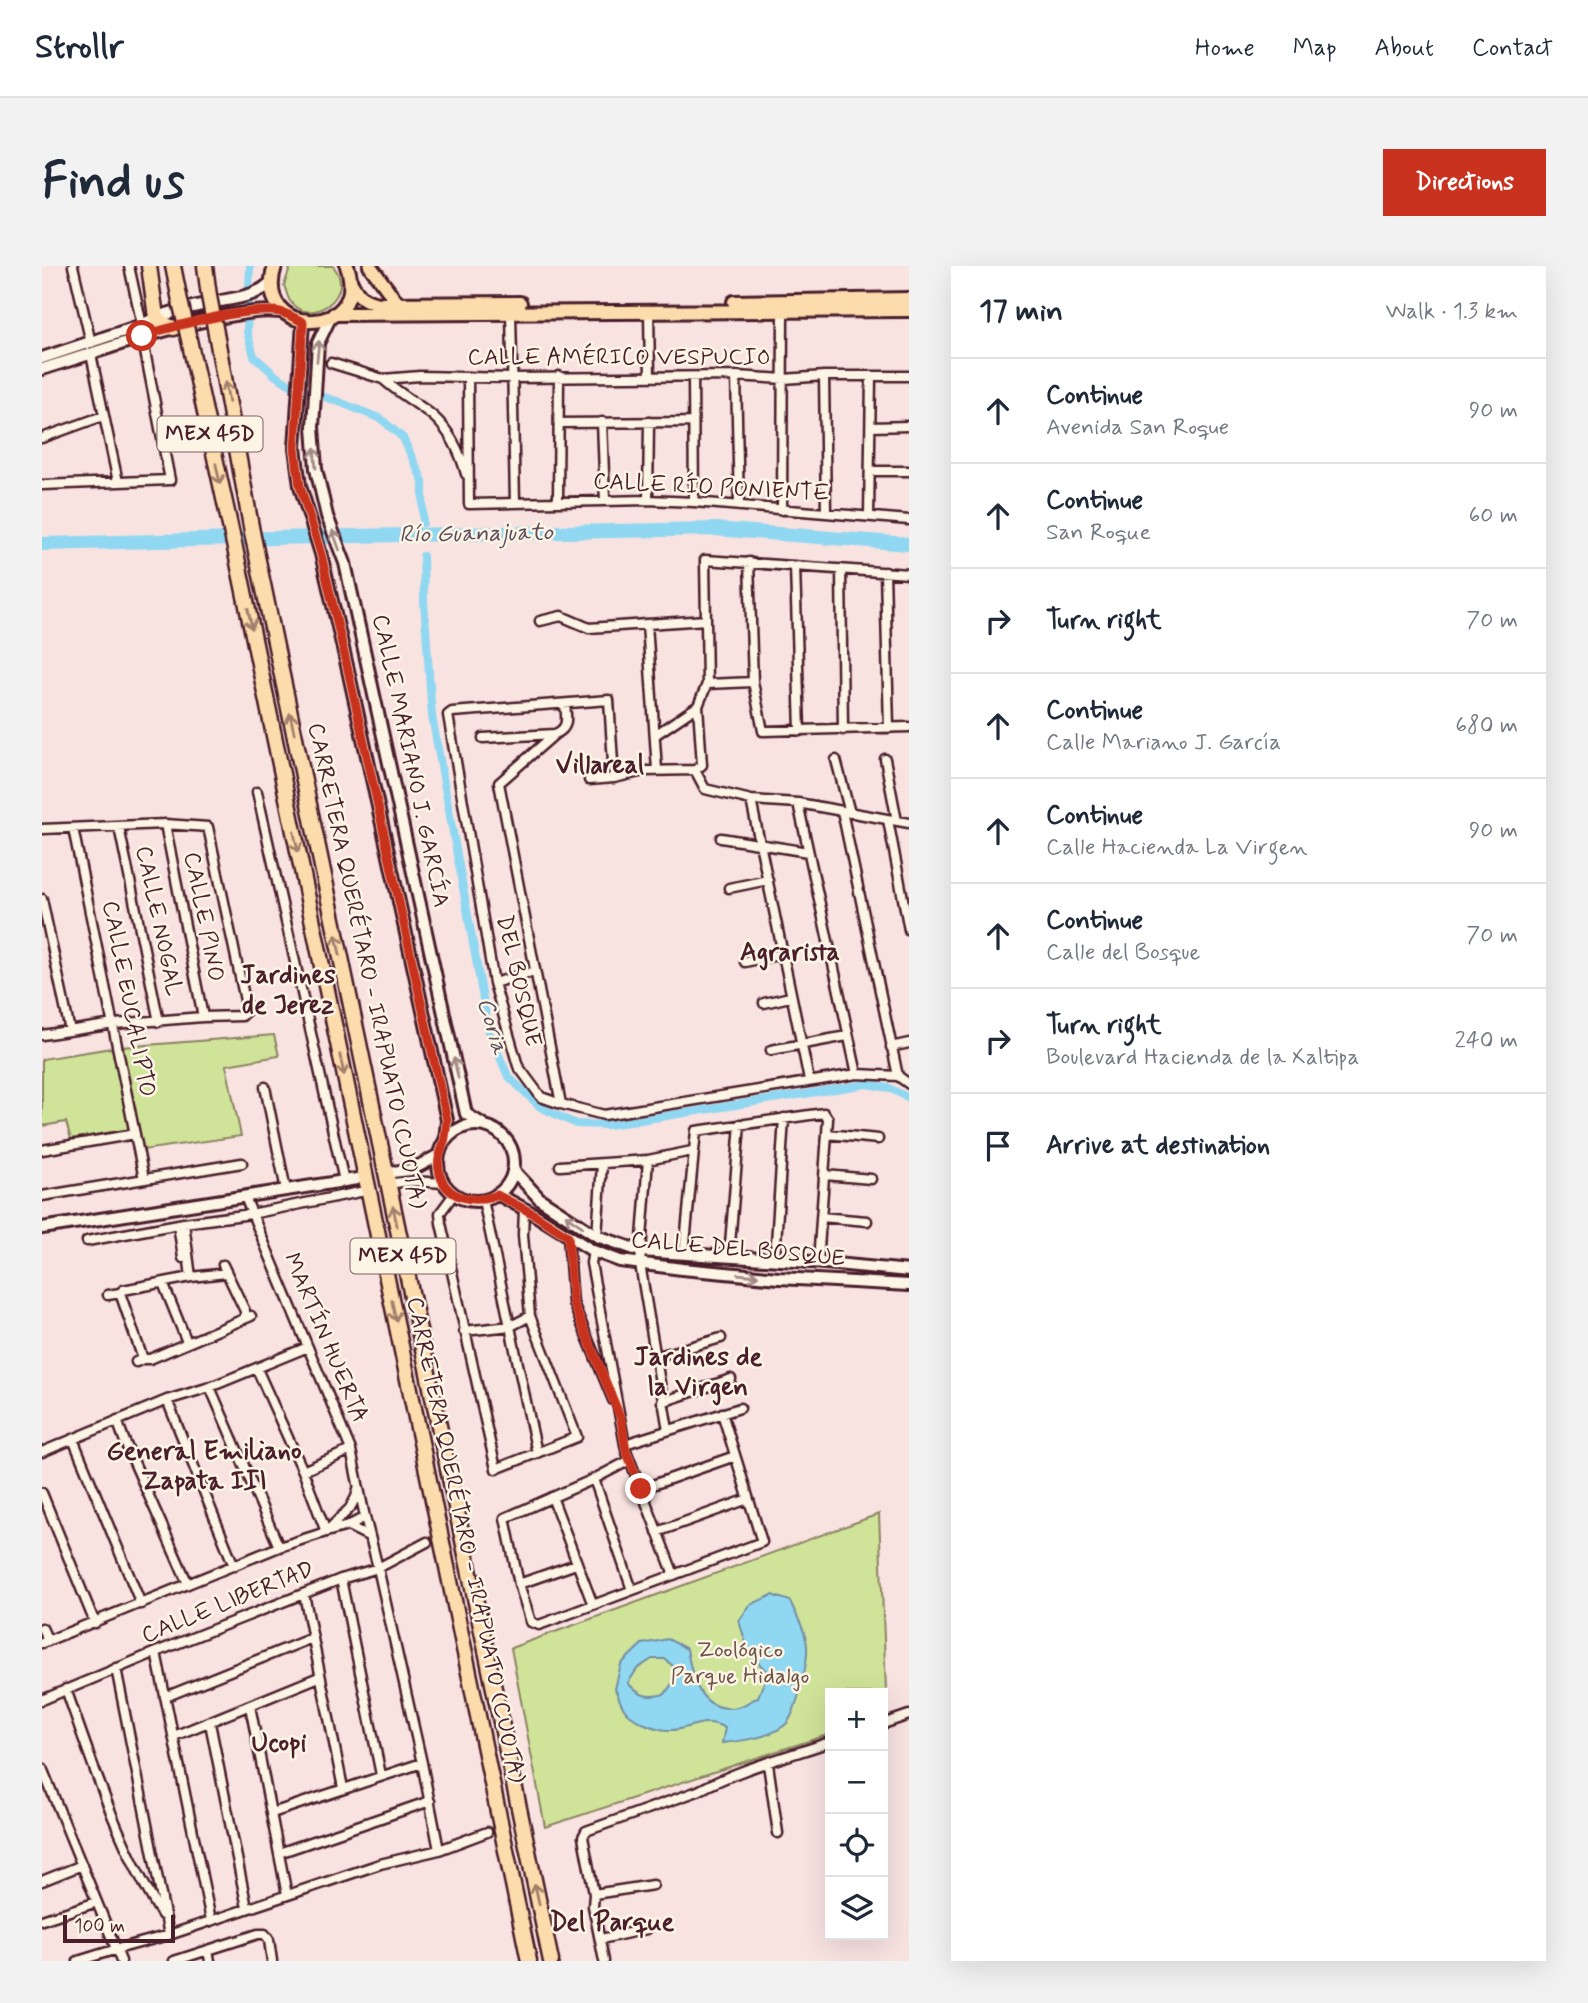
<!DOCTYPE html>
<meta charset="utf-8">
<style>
:root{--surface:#fff;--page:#f2f2f3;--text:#1f2937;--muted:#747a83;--line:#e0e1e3;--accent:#c8321e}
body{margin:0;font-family:Mynerve,sans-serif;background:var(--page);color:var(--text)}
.controls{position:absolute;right:21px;bottom:21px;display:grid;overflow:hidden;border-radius:0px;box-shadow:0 7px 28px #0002}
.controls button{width:63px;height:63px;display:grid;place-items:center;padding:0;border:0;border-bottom:2px solid var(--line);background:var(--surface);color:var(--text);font:35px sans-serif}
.scale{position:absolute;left:21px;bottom:18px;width:112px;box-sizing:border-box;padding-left:7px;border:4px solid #4a1f2b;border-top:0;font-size:19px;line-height:24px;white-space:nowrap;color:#4a1f2b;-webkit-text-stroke:5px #fcf5e5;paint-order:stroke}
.stop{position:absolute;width:21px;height:21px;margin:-16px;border:5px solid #c8321e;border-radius:50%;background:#fff}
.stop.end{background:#c8321e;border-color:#fff;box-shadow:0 2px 7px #0008}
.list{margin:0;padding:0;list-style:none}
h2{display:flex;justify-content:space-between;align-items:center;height:91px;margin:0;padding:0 28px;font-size:30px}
h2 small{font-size:23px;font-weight:400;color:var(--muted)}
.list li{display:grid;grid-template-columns:46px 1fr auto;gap:21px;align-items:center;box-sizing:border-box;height:105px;padding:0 28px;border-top:2px solid var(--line)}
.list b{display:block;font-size:26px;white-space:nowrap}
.list p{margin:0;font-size:23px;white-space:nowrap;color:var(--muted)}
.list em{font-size:23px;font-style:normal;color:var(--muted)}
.icon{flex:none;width:38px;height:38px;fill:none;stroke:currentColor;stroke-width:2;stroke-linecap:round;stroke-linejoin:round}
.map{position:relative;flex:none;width:867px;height:1695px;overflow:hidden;border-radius:0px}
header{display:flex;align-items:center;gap:42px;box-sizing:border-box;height:98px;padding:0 35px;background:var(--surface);border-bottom:2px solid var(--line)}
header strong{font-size:33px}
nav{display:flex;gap:38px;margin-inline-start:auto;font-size:24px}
.intro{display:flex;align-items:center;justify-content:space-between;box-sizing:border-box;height:168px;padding:0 42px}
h1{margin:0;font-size:49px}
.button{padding:18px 32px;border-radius:0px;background:var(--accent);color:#fff;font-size:24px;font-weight:700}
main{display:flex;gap:42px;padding:0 42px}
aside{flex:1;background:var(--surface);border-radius:0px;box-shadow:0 7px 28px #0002}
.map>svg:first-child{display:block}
</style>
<header>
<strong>Strollr</strong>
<nav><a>Home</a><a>Map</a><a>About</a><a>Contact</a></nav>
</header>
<div class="intro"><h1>Find us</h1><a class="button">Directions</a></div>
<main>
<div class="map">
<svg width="867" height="1695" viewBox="0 0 867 1695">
<rect width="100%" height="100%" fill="#f8e3e1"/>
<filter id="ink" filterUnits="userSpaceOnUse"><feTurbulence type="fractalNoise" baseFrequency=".0143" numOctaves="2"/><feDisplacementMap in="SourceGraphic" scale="14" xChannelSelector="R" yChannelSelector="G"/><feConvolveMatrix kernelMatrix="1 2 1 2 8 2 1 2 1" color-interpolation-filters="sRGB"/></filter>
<g filter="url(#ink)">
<path fill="#cfe499" stroke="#8c8262" stroke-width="2" d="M249,0H291C316,29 267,63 248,35C245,30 244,24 242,19Z
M232,769L237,790L184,799L199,870L101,884L80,781Z
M70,782L88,863L29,873L24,856L0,860V793Z
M837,1248L845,1449L841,1451V1427H788V1468L503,1561L469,1382Z"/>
<path fill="#90d7f2" stroke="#748da2" stroke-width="2" fill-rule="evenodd" d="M730,1329L748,1335C754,1349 764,1365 765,1381C766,1396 754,1450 743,1459C727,1472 700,1475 680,1477L683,1462C660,1449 646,1466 625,1464C612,1463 589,1454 582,1443C578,1437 576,1429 573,1423L579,1398L600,1378L626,1373L645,1383C650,1413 658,1448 696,1441C703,1439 710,1434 716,1431L726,1407L707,1387L697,1355L708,1339ZM610,1393H623L633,1402V1413L623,1428C606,1432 598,1431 586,1417L595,1403Z"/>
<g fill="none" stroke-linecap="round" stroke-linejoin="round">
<path stroke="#90d7f2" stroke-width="8" d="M208,0L205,66L212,90L234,110L256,123L295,135L339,153L361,172L381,215V257
M381,290L382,335L390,450L447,766L466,810L498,841L534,858L567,859L825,818L847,822L867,832"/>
<path stroke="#90d7f2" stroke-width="14" d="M0,278L311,270L673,263L867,278"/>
<g stroke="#4a1f2b" stroke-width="13">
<path id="street" d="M31,0L49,77
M87,0L100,59
M607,45L608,111
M469,46L473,237
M49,88L76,216
M289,97L341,113L378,110L471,112L694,110L742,113L782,110H867
M694,110L697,240
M782,110L784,247
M426,111L427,238L606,234L652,236L867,254
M651,111L652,236
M341,113C356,127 375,137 391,150C408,165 418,186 424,208
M560,156L563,234
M517,157L651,156
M829,161L867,160
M0,172L61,150
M828,205H867
M0,219L128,214L100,70
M606,234L607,156
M516,235L517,110
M740,244L741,45
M827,250L829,110
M707,296L711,416L721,465L867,461
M753,300L758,465
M799,303L801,464
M843,306L847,462
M498,355L519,350L547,362L664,354
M605,358L615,504
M665,418L711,416
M513,468L457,517L519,838
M613,469L656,440
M441,472L513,468C528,462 524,451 523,438
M843,493L855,555
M794,494L808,547
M653,504L663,523L709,534L756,537L867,557
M572,512L567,434L410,446L406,449L452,717L476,800L499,831L519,838L562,849L815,808L856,810
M547,514L572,512L602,505L653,504L660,499L656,440L665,418L663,294L867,308
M215,526L302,915
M709,534L767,814
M756,537L815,808
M800,545L856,810
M846,554L867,664
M123,558L161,751
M77,561L117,756
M31,562L102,913
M0,563L123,558L166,561L205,744L200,750L161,751L72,758L0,769
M679,572L766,586
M687,622L726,614
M0,633L28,765
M703,696L740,688
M452,717L493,705
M722,737L748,731
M849,781L867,777
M729,784L805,770
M856,810L867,818
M223,821L244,924
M785,868L836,873
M0,884L93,868
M606,894L598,998L626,1164
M518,900L606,894L650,885
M783,909L829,913
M352,917L370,915L402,917
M412,928L398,947L399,957L454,1203L535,1171L488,1050L481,969L482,943
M0,930L200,897
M203,931L309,1184L323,1251L336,1302L380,1497L397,1584
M441,934L495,1187
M779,951L825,955
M142,957L149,1011
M136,958L141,992
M526,970L531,1037L571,1134
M555,970L560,898
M45,975L142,957L209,948L318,926
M551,985L549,997L584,1184L632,1309
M642,987L654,865L782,847L786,853L776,997
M687,990L698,858
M733,993L742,852
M181,999L203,1045V1051
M121,1017L145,1076
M78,1027L101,1093
M66,1029L78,1027L81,1024L149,1011L184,1007
M422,1065L469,1060L488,1050
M613,1091L679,1072
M94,1096L101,1093H108L209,1050
M215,1103L261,1205L284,1266
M168,1121L237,1281
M125,1134L192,1300
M620,1136L689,1113
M75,1154L83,1176L146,1318
M31,1173L99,1338
M583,1178L698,1142
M0,1186L125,1134L168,1121L266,1081
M588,1194L552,1213L463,1252L477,1318L489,1356L497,1359L720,1276L680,1147
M261,1205L309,1184
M552,1213L590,1324
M599,1223L693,1190
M0,1227L53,1357
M510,1231L551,1339
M306,1260L328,1271
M284,1266L306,1260L323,1251
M615,1266L706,1233
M299,1313L339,1509
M477,1318L534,1298
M262,1328L301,1522
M0,1362L6,1375
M0,1377L237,1281L284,1266L308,1242L314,1231L316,1223
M114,1386L169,1654
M74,1402L127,1669
M24,1423C51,1500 77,1580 120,1649
M123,1431L270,1372
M0,1434L114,1386L299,1313L336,1302L385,1276
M208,1440L245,1629
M168,1457L205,1642
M841,1458L867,1449
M132,1470L277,1411
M726,1498L736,1567
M0,1502L79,1695
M230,1547L380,1497
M237,1587L388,1535
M0,1615L40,1599
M552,1628L611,1619
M0,1654L55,1636
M559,1673L605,1663
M166,1684L168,1695
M36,1695L75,1683L127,1669L338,1598L397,1584L445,1566
M132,1695L216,1668H223L227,1674L230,1695
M562,1695L551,1640L552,1628L541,1571L544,1565L656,1525C697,1503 744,1491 788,1476"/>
</g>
<g stroke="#4a1f2b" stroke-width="16">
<path id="secondary" d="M288,52L276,77L271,161L274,203L285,250L303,297L424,848L442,859
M261,56L253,182L258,220L279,288L306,404L405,854L403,875
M0,92L100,59C121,47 145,42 169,37C190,32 215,32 230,15
M0,103C60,85 119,62 181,51C202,47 223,43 245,47
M396 897a38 38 0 1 1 76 0a38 38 0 1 1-76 0Z
M471,904L498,933L555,970L598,985L784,997L867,1005
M349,906L369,904L397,889
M455,928L490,947L551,985L578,995L640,1003L737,1012L867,1019
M0,962L315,913"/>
</g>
<g stroke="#4a1f2b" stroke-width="18">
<path id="primary" d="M233,0C209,74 330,73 305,0
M328,0L357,39
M309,17C317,31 323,36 339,38L478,37
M692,36L867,33
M292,48L867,44"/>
</g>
<g stroke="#4a1f2b" stroke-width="19">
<path id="highway" d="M107,0L114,51L123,59L132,62
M131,0L138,35
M163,0L167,30
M174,67L210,266L509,1695
M146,69L194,287L487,1695"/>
</g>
<use href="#street" stroke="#fcf5e5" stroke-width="8"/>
<use href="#secondary" stroke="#fcf5e5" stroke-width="10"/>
<use href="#primary" stroke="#fcdcac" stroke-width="12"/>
<use href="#highway" stroke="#fcdcac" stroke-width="14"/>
<g stroke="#4a1f2b" stroke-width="19" stroke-linecap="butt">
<path id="highway-bridge" d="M167,30L174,67
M138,35L146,69"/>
</g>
<use href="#highway-bridge" stroke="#fcdcac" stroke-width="14"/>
</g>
<defs><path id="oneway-shaft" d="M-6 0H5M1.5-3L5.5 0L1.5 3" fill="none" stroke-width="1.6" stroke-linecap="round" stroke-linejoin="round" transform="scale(1.75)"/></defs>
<g stroke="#a38a88">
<use href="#oneway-shaft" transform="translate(276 85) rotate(-84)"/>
<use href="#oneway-shaft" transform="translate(273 192) rotate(-95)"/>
<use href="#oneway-shaft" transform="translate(294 274) rotate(-110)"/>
<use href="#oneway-shaft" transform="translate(414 802) rotate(-102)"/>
<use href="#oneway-shaft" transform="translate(532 955) rotate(-146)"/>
<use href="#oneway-shaft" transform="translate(706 1009) rotate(5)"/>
</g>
<g stroke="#a37e6c">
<use href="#oneway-shaft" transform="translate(185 126) rotate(-100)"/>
<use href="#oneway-shaft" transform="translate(176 208) rotate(78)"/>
<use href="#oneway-shaft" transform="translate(208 353) rotate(78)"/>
<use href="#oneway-shaft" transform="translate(250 457) rotate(-102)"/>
<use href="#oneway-shaft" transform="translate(254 576) rotate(78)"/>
<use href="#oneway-shaft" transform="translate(296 679) rotate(-102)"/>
<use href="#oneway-shaft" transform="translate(300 799) rotate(78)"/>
<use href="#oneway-shaft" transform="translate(353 950) rotate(-102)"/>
<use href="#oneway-shaft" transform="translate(352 1045) rotate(78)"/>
<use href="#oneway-shaft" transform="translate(495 1628) rotate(-102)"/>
</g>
</g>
<g fill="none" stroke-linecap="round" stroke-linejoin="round" filter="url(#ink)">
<path stroke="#c8321e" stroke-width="9" d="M100,70C136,59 193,44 230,45C242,45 250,51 261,56L253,182L258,220L279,288L306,404L405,854C404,861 404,869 402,876C399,886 395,893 397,904C402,933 431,938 455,929L490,947L526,970L531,1037L579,1153L584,1184L599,1223"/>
</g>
<g text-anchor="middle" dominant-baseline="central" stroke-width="5" stroke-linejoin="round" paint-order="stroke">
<g fill="#fcf5e5" stroke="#7f5f63" stroke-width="2">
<rect x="115.5" y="150.5" width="105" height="35" rx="5"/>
<rect x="308.5" y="972.5" width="105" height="35" rx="5"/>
</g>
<g font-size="21" font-weight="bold" fill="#4a1f2b">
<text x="168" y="168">MEX 45D</text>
<text x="361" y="990">MEX 45D</text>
</g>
<g font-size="23" fill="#4a1f2b" stroke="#fcf5e5">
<text x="577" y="92">CALLE AMÉRICO VESPUCIO</text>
<text transform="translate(669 222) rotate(3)">CALLE RÍO PONIENTE</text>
<text transform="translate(368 495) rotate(78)">CALLE MARIANO J. GARCÍA</text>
<text transform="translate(161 651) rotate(79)">CALLE PINO</text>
<text transform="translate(116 655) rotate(78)">CALLE NOGAL</text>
<text transform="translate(324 700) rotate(78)">CARRETERA QUERÉTARO - IRAPUATO (CUOTA)</text>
<text transform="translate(476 715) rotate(77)">DEL BOSQUE</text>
<text transform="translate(86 733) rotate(79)">CALLE EUCALIPTO</text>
<text transform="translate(696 984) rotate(5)">CALLE DEL BOSQUE</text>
<text transform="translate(283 1072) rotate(67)">MARTÍN HUERTA</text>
<text transform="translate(423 1274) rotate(78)">CARRETERA QUERÉTARO - IRAPUATO (CUOTA)</text>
<text transform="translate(186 1337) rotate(-22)">CALLE LIBERTAD</text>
</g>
<g font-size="23" fill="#6b5046" stroke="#fcf5e5">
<text x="698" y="1385">Zoológico<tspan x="698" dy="26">Parque Hidalgo</tspan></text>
</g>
<g font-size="24" font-style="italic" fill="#5c4d5d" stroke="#fcf5e5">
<text transform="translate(434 268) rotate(-1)">Río Guanajuato</text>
<text transform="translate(450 760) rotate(74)">Coria</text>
</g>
<g font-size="26" font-weight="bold" fill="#4a1f2b" stroke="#fcf5e5">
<text x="558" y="500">Villareal</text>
<text x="748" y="687">Agrarista</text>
<text x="246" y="710">Jardines<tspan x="246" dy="30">de Jerez</tspan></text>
<text x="656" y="1092">Jardines de<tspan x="656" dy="30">la Virgen</tspan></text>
<text x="162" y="1186">General Emiliano<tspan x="162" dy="30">Zapata III</tspan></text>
<text x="237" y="1478">Ucopi</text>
<text x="570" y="1657">Del Parque</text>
</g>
</g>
</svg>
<div class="controls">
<button>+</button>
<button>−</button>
<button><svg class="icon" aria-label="locate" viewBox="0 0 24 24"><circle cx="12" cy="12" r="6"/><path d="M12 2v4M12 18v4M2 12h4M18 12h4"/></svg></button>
<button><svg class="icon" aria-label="layers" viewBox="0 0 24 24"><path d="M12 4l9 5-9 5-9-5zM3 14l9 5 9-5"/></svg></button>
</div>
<div class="scale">100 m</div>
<div class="stop" style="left:100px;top:70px"></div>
<div class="stop end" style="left:599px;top:1223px"></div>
</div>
<aside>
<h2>17 min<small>Walk · 1.3 km</small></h2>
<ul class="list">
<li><svg class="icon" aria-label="ahead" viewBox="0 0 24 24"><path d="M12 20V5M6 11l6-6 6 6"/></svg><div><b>Continue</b><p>Avenida San Roque</p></div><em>90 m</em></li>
<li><svg class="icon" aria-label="ahead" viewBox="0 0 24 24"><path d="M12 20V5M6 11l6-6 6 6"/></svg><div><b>Continue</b><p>San Roque</p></div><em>60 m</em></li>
<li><svg class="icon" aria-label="right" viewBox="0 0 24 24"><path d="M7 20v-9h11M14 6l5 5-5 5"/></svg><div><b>Turn right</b></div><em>70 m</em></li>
<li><svg class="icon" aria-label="ahead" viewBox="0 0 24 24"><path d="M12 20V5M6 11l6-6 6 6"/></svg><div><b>Continue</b><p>Calle Mariano J. García</p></div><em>680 m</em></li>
<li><svg class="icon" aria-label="ahead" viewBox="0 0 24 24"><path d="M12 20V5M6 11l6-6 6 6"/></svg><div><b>Continue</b><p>Calle Hacienda La Virgen</p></div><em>90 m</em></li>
<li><svg class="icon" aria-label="ahead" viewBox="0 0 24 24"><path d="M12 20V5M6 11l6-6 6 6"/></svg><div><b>Continue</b><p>Calle del Bosque</p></div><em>70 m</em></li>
<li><svg class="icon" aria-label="right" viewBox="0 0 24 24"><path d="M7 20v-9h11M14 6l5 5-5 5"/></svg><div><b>Turn right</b><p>Boulevard Hacienda de la Xaltipa</p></div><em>240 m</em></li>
<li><svg class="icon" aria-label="arrive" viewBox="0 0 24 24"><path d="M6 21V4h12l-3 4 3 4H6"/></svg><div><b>Arrive at destination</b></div></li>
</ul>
</aside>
</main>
